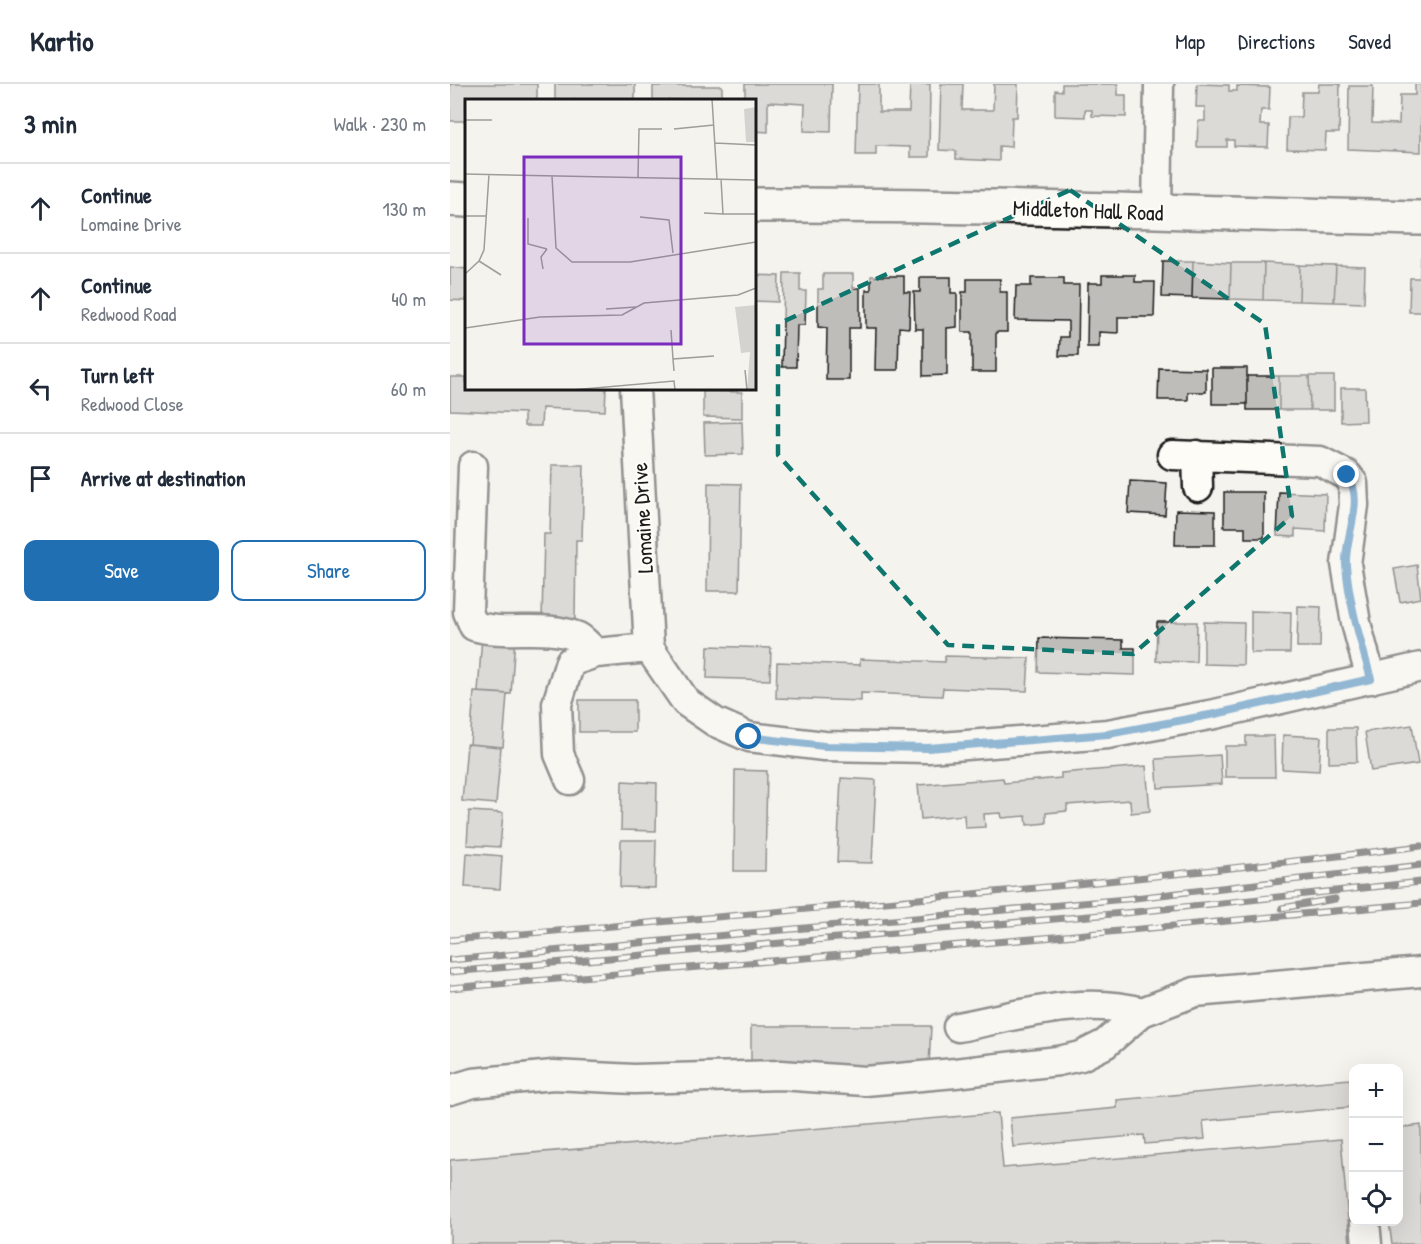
<!DOCTYPE html>
<meta charset="utf-8">
<style>
:root{--surface:#fff;--page:#f2f2f3;--text:#1f2937;--muted:#747a83;--line:#e0e1e3;--accent:#1f6fb2}
body{margin:0;font-family:"Patrick Hand",sans-serif;background:var(--page);color:var(--text)}
.controls{position:absolute;right:18px;bottom:18px;display:grid;overflow:hidden;border-radius:12px;box-shadow:0 6px 24px #0002}
.controls button{width:54px;height:54px;display:grid;place-items:center;padding:0;border:0;border-bottom:2px solid var(--line);background:var(--surface);color:var(--text);font:30px sans-serif}
.stop{position:absolute;width:18px;height:18px;margin:-14px;border:4px solid #1f6fb2;border-radius:50%;background:#fff}
.stop.end{background:#1f6fb2;border-color:#fff;box-shadow:0 2px 6px #0008}
.list{margin:0;padding:0;list-style:none}
h2{display:flex;justify-content:space-between;align-items:center;height:78px;margin:0;padding:0 24px;font-size:26px}
h2 small{font-size:20px;font-weight:400;color:var(--muted)}
.list li{display:grid;grid-template-columns:39px 1fr auto;gap:18px;align-items:center;box-sizing:border-box;height:90px;padding:0 24px;border-top:2px solid var(--line)}
.list b{display:block;font-size:22px;white-space:nowrap}
.list p{margin:0;font-size:20px;white-space:nowrap;color:var(--muted)}
.list em{font-size:20px;font-style:normal;color:var(--muted)}
.actions{display:flex;gap:12px;padding:18px 24px}
.actions a{flex:1;padding:14px 0;border:2px solid var(--accent);border-radius:12px;text-align:center;font-size:21px;color:var(--accent)}
.actions .main{background:var(--accent);color:#fff}
.icon{flex:none;width:33px;height:33px;fill:none;stroke:currentColor;stroke-width:2;stroke-linecap:round;stroke-linejoin:round}
.map{position:relative;flex:none;width:971px;height:1160px;overflow:hidden}
header{display:flex;align-items:center;gap:36px;box-sizing:border-box;height:84px;padding:0 30px;background:var(--surface);border-bottom:2px solid var(--line)}
header strong{font-size:28px}
nav{display:flex;gap:33px;margin-inline-start:auto;font-size:21px}
main{display:flex}
aside{flex:1;background:var(--surface)}
.map>svg:first-child{display:block}
</style>
<header>
<strong>Kartio</strong>
<nav><a>Map</a><a>Directions</a><a>Saved</a></nav>
</header>
<main>
<aside>
<h2>3 min<small>Walk · 230 m</small></h2>
<ul class="list">
<li><svg class="icon" aria-label="ahead" viewBox="0 0 24 24"><path d="M12 20V5M6 11l6-6 6 6"/></svg><div><b>Continue</b><p>Lomaine Drive</p></div><em>130 m</em></li>
<li><svg class="icon" aria-label="ahead" viewBox="0 0 24 24"><path d="M12 20V5M6 11l6-6 6 6"/></svg><div><b>Continue</b><p>Redwood Road</p></div><em>40 m</em></li>
<li><svg class="icon" aria-label="left" viewBox="0 0 24 24"><path d="M17 20v-9H6M10 6l-5 5 5 5"/></svg><div><b>Turn left</b><p>Redwood Close</p></div><em>60 m</em></li>
<li><svg class="icon" aria-label="arrive" viewBox="0 0 24 24"><path d="M6 21V4h12l-3 4 3 4H6"/></svg><div><b>Arrive at destination</b></div></li>
</ul>
<div class="actions"><a class="main">Save</a><a>Share</a></div>
</aside>
<div class="map">
<svg width="971" height="1160" viewBox="0 0 971 1160">
<rect width="100%" height="100%" fill="#f4f3ee"/>
<filter id="ink" filterUnits="userSpaceOnUse"><feTurbulence type="fractalNoise" baseFrequency=".0167" numOctaves="2"/><feDisplacementMap in="SourceGraphic" scale="12" xChannelSelector="R" yChannelSelector="G"/><feConvolveMatrix kernelMatrix="1 2 1 2 8 2 1 2 1" color-interpolation-filters="sRGB"/></filter>
<g filter="url(#ink)">
<path fill="#bebdba" stroke="#1c1c1c" stroke-width="1.5" d="M0,0H87V16H16V37H0Z
M105,0H185V16H105Z
M295,0H382L381,48L354,47L355,20L318,18V48L304,47V16H295Z
M408,0H429V28H459L460,0H480L479,73H460V63L426,62V71H406Z
M491,0H513L512,26H543L544,0H568L567,33H562L561,63L549,62V77L506,75V67L489,66Z
M612,0H668V11H676V33L642,32V26H635V33L605,32V6L612,7Z
M747,0L779,1V7H787V2L820,3L819,26H811L810,41H819L818,63L784,62V56H777V63H747L748,37H755V23H746Z
M869,0H890L889,49H876L875,66L837,65L838,33H851L852,8H868Z
M965,0H971V68L898,65L899,2H923L922,39L949,40L950,11H965Z
M203,2H272V14H285V16H203Z
M971,172V228H959L960,194H970Z
M713,177H743L742,214L712,213Z
M743,177L781,179L780,215L742,214Z
M781,179H814L813,216L780,215Z
M814,179L850,181L849,217L813,216Z
M850,181L886,182L884,218L849,217Z
M886,182L915,183L914,219L884,218Z
M0,183L16,185V217L0,216Z
M334,189H350V207H356L355,241H347L346,283H332Z
M373,190H403V204H410V244H399V296H376L377,244L368,243V205H373Z
M304,191L329,192L328,218L304,217Z
M652,191H685V198H705L704,233H668V249L649,248V263H637L638,199H652Z
M421,192H454V208H460L459,244L449,243L448,286H425L426,244H416V206H421Z
M470,193H501V209H507V243L497,244V291L473,292V245H465L464,208H470Z
M581,194H614V201H629L628,272H609L610,253H618V237L565,236L566,202H581Z
M517,195H550V208H557V248H546V288H522V248H512V208H517Z
M709,284L756,285V308H738V316H708Z
M762,284H797V320H762Z
M797,292H829V326H797Z
M829,292H859L860,326H829Z
M859,292H884V326H860Z
M0,293H16V304H156L155,327L92,324L91,342H74V329L0,326Z
M891,304H915L916,337L891,338Z
M253,307L292,308V334L253,333Z
M292,338L293,370L255,371L254,339Z
M102,381H134L132,456H126L125,536L92,535L94,450H100Z
M680,397L717,399L715,431L678,429Z
M258,399L291,400L289,507H257Z
M774,408H814V454H795V443H774Z
M829,408L876,410L875,447L845,445V453L827,452Z
M726,426L765,427V461H725Z
M967,481L971,514L950,518L944,485Z
M848,522L871,523L870,563H847Z
M801,527L841,528L840,569H801Z
M707,538H747L746,578L706,577Z
M754,538L794,539L793,581L754,580Z
M32,552L65,554L61,610L28,608Z
M589,554L673,556V564H685V591L588,588Z
M258,562L321,564L320,596L257,594Z
M495,572L579,574L577,607L493,604L492,612L411,609V617L326,614L327,578L410,581V575L495,578Z
M24,608L57,610L53,663L20,660Z
M129,616H185V648H129Z
M962,641L968,680L921,687L915,648Z
M879,644H906L907,678L879,679Z
M833,651L871,653L869,687L832,685Z
M796,652H824L825,693H775V662H796Z
M17,660L51,663L46,720L12,717Z
M770,671L772,700L708,704L706,675Z
M696,682L700,727L681,729L680,716L617,721V727L596,729V739L577,741L576,732L552,734L551,729L534,730L535,743L515,744L514,731L471,735L468,701L553,694L554,699L611,694V689Z
M285,686L317,687L315,787H284Z
M391,694L426,696L422,779L387,778Z
M172,697L207,699L206,747L171,746Z
M19,727L53,729L50,763L17,761Z
M171,756H206L205,804L170,803Z
M17,769L52,772L50,805L15,803Z
M301,942H481L479,982L301,981Z
M900,995L902,1023L753,1037L755,1055L695,1060L694,1051L563,1063L560,1034L667,1024V1016Z
M548,1029L553,1084L891,1055L900,1160H0V1076Z
M971,1041V1160H942L939,1138H948V1044Z"/>
<g fill="none" stroke-linecap="round" stroke-linejoin="round">
<g stroke="#1c1c1c" stroke-width="33">
<path id="minor" d="M707,129L709,0
M185,304L199,564L236,618L265,638L299,653L374,662L478,664L658,650L765,630L971,583
M722,371L870,377L897,391L903,399L904,421L896,480L906,539L921,595
M747,371L748,403
M23,382L18,528L24,542C57,552 95,539 128,553C134,556 140,564 146,569
M120,696L109,670L107,620L120,578L146,569L199,564
M508,943C567,932 632,911 692,928
M0,1006L23,999L103,991L184,995L331,991L415,997L505,989L608,977L631,972L655,960L692,928L745,908L971,888
M915,1138L917,1160"/>
</g>
<g stroke="#1c1c1c" stroke-width="38">
<path id="major" d="M0,115L16,116
M304,121C527,120 749,129 971,134"/>
</g>
<use href="#minor" stroke="#fdfcf7" stroke-width="28"/>
<use href="#major" stroke="#fdfcf7" stroke-width="33"/>
<g stroke="#1c1c1c" stroke-width="7">
<path id="rail" d="M832,824L885,815
M0,856C324,828 648,802 971,762
M0,876L676,815L971,781
M0,888L685,828L971,798
M0,904L593,854L971,819"/>
</g>
<use href="#rail" stroke="#fdfcf7" stroke-width="4.5" stroke-dasharray="14" stroke-linecap="butt"/>
</g>
</g>
<g fill="none" stroke-linecap="round" stroke-linejoin="round" filter="url(#ink)">
<path stroke="#1f6fb2" stroke-width="8" d="M299,653L374,662L478,664L658,650L765,630L921,595C911,558 899,520 896,481C894,453 916,416 897,391"/>
</g>
<path d="M0 0H971V1160H0ZM620,106L815,240L842,432L683,570L498,561L328,371V240Z" fill="#f4f3ee" fill-opacity=".55" fill-rule="evenodd"/>
<path fill="none" stroke="#0f766e" stroke-width="4.5" stroke-dasharray="12 8" stroke-linejoin="round" d="M620,106L815,240L842,432L683,570L498,561L328,371V240Z"/>
<g text-anchor="middle" dominant-baseline="central" stroke-width="4.5" stroke-linejoin="round" paint-order="stroke">
<g font-size="22" fill="#1c1c1c" stroke="#fdfcf7">
<text transform="translate(638 126) rotate(2)">Middleton Hall Road</text>
<text transform="translate(192 434) rotate(-93)">Lomaine Drive</text>
</g>
</g>
<g transform="translate(15 15)">
<rect width="291" height="291" fill="#f4f3ee"/>
<path d="M291,8V43H281L279,10ZM291,206V291H282L285,253L276,254L270,208Z" fill="#d4d3cf"/>
<path fill="none" stroke="#9e9d9a" stroke-width="1.5" d="M247,0L252,80M0,21H27M209,30L249,26M250,44L291,46M0,75L291,81M87,77L91,149L107,163H165L291,143M173,78L174,30H197M256,80L258,115H291M239,114L258,115M0,117H21M175,118L204,121L208,154M63,119V145L82,150M14,162L36,176M78,170L76,158L82,150M0,175L14,162L19,151L24,75M141,210L171,208M0,229L75,218L157,216L179,204L273,196L291,189M206,231L208,260M280,271L282,291M209,272L208,260L249,257M107,291L209,282L210,291"/>
<path fill="#7b2cbf" fill-opacity="0.15" stroke="#7b2cbf" stroke-width="3" d="M59,58H216V245H59Z"/>
<rect width="291" height="291" fill="none" stroke="#1c1c1c" stroke-width="3"/>
</g>
</svg>
<div class="controls">
<button>+</button>
<button>−</button>
<button><svg class="icon" aria-label="locate" viewBox="0 0 24 24"><circle cx="12" cy="12" r="6"/><path d="M12 2v4M12 18v4M2 12h4M18 12h4"/></svg></button>
</div>
<div class="stop" style="left:299px;top:653px"></div>
<div class="stop end" style="left:897px;top:391px"></div>
</div>
</main>
